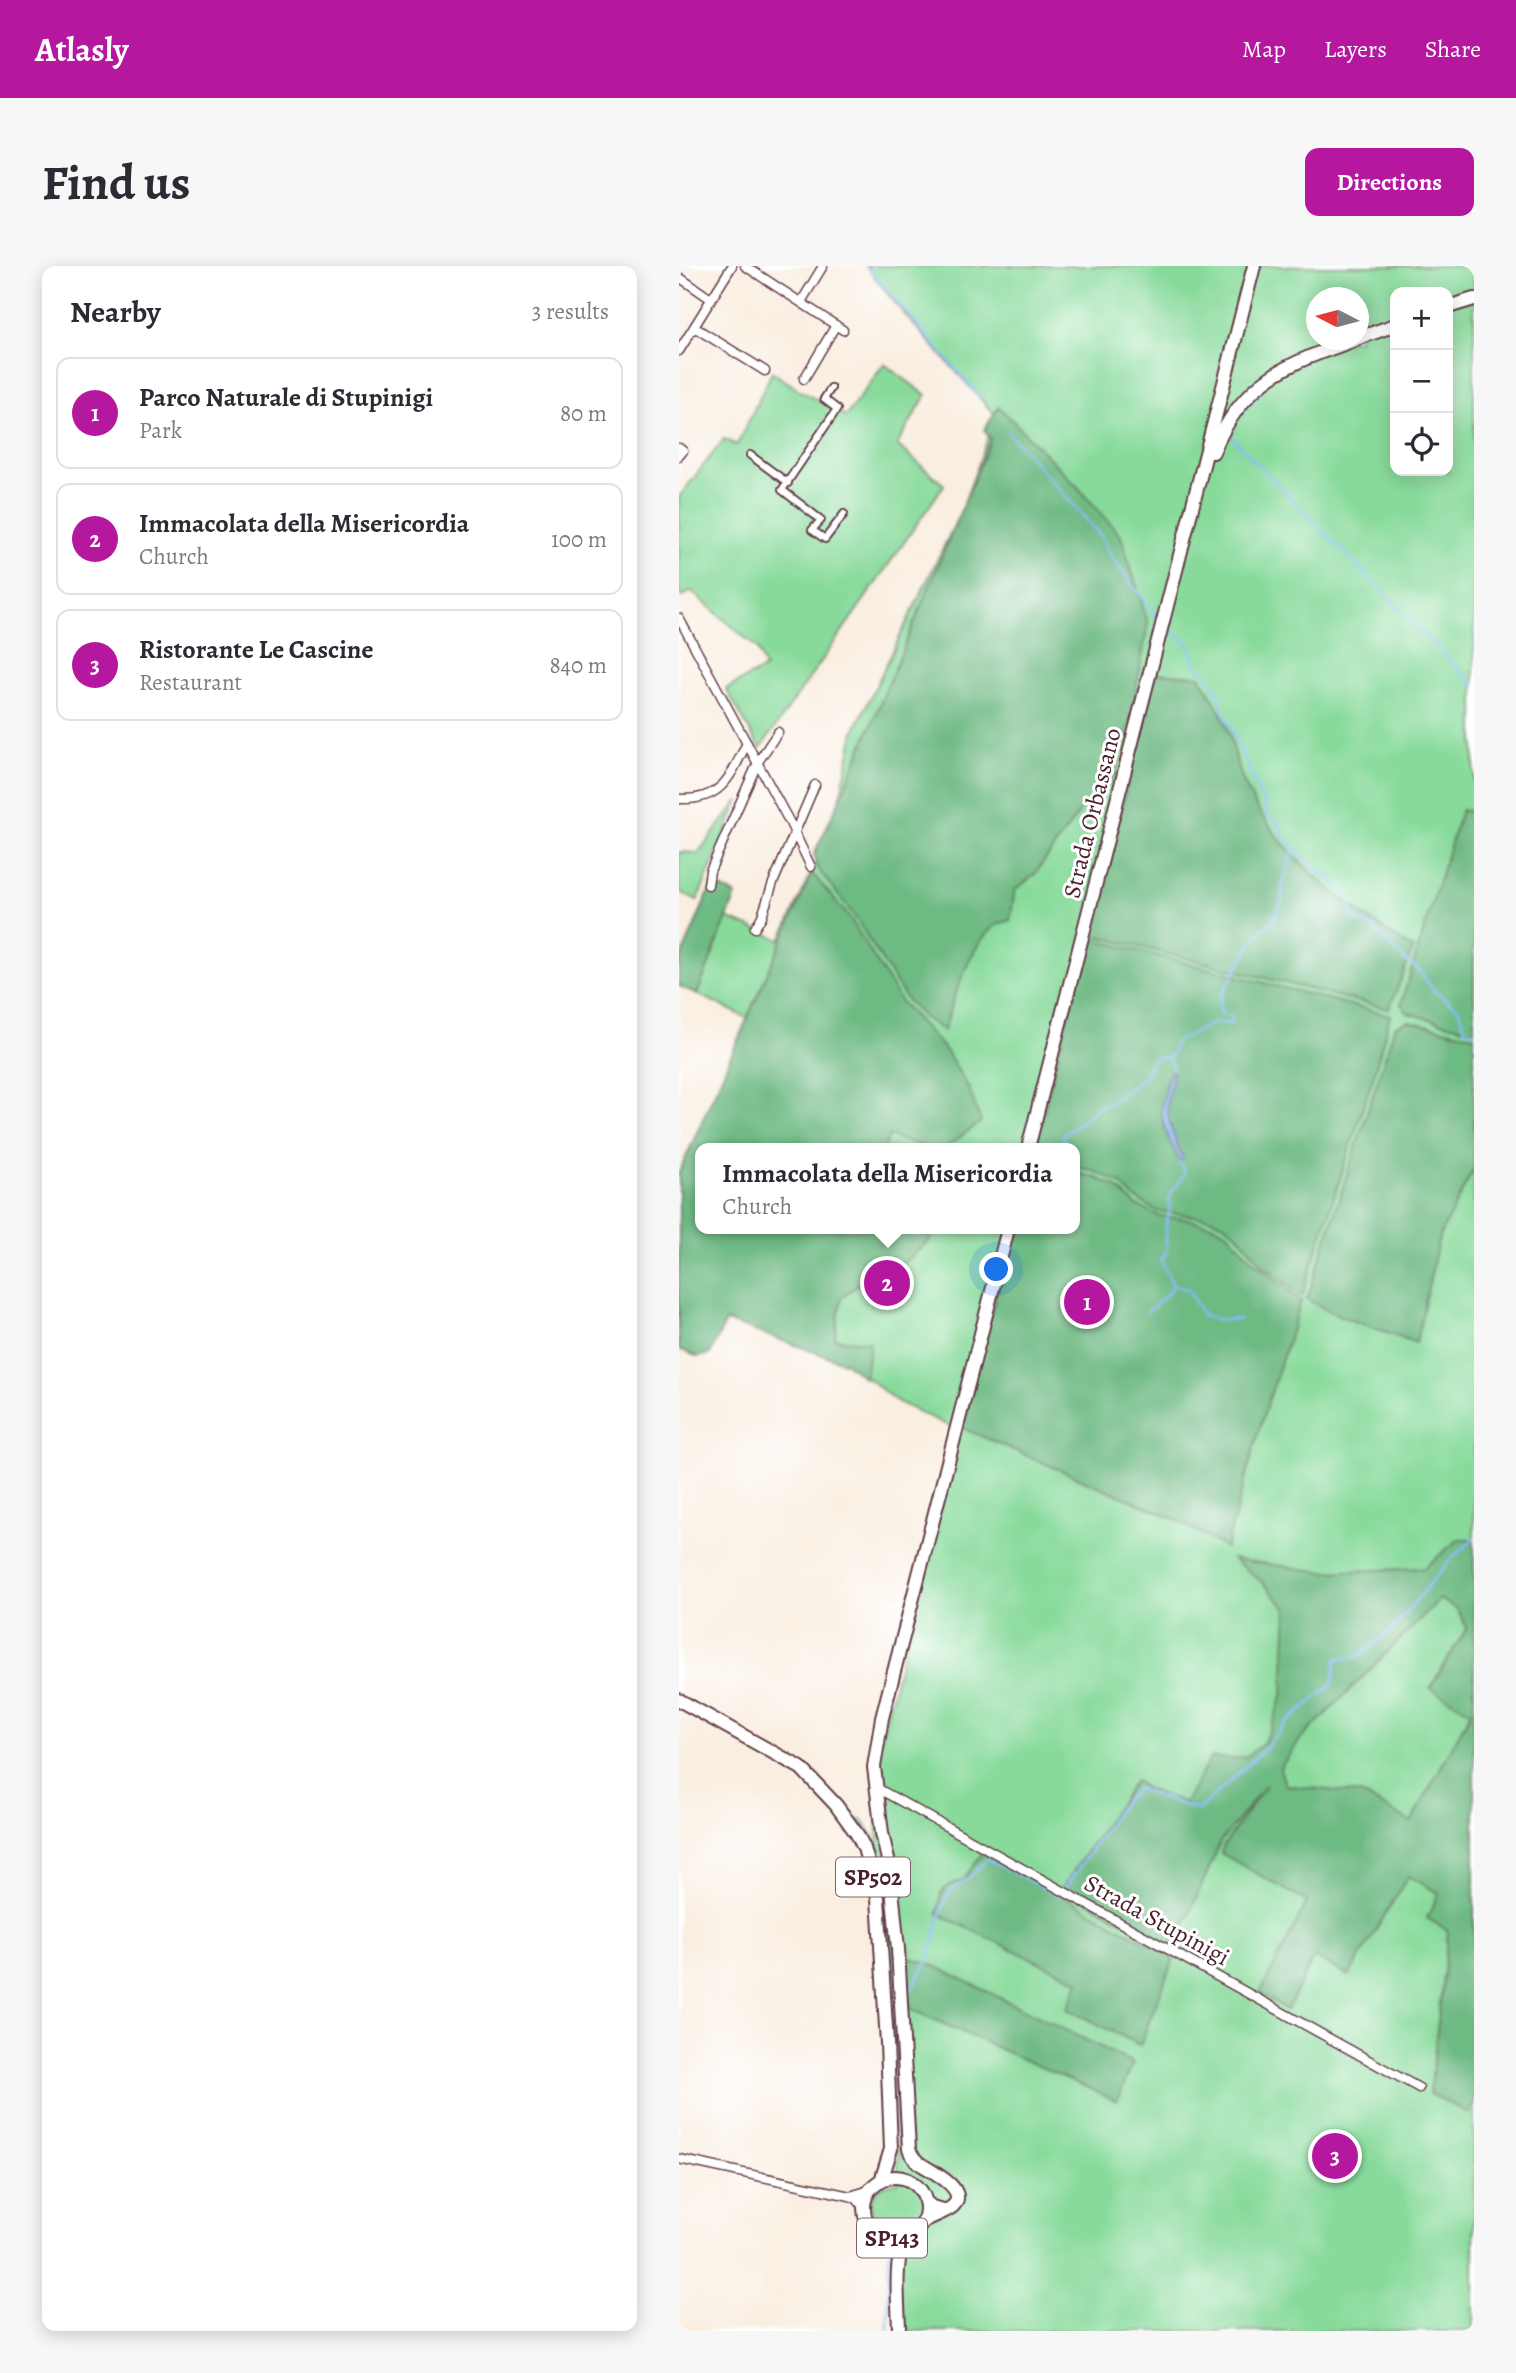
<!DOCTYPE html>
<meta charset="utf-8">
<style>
:root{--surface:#fff;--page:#f7f7f7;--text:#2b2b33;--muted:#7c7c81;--line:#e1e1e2;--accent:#b5179e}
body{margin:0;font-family:Alegreya,serif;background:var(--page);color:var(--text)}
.controls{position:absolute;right:21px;top:21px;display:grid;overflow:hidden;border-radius:14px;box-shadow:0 4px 18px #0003}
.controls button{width:63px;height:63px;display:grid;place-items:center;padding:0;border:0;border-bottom:2px solid var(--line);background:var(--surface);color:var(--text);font:35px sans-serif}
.compass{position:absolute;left:627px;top:21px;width:63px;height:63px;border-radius:50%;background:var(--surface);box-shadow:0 4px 18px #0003;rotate:276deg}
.you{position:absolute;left:318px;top:1004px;width:24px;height:24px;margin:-18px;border:5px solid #fff;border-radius:50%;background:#1a73e8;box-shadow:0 0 0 10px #1a73e833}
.badge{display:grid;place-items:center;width:46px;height:46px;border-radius:50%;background:var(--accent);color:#fff;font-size:23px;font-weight:700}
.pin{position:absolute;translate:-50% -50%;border:4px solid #fff;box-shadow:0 2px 7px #0006}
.popup{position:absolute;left:16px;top:877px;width:385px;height:91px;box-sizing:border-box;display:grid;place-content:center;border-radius:14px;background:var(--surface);filter:drop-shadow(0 2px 5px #0005);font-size:23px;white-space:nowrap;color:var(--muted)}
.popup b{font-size:26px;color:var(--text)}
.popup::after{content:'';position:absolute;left:50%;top:100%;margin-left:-14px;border:14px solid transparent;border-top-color:var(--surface)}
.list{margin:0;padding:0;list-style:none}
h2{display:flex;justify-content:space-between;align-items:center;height:91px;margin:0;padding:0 28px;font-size:30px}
h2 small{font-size:23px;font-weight:400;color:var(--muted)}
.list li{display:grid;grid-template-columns:46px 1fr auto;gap:21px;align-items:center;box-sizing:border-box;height:112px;margin:0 14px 14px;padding:0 14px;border:2px solid var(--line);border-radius:14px}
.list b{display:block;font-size:26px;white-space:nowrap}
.list p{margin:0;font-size:23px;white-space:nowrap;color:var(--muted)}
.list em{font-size:23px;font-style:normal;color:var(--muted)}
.icon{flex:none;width:38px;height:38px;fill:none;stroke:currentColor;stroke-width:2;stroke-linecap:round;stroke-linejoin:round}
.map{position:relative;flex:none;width:795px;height:2065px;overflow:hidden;border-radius:14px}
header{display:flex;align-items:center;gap:42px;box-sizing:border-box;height:98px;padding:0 35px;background:var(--accent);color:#fff}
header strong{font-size:33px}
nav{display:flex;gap:38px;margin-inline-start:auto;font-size:24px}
.intro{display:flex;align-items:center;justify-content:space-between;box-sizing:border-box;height:168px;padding:0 42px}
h1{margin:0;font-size:49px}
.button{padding:18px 32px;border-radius:14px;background:var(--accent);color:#fff;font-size:24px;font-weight:700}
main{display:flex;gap:42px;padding:0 42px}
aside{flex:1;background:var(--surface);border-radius:14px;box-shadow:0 4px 18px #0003}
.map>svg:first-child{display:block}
</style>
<header>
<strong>Atlasly</strong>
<nav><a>Map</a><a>Layers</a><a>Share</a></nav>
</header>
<div class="intro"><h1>Find us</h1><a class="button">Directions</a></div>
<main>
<aside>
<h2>Nearby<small>3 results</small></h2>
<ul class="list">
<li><span class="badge">1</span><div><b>Parco Naturale di Stupinigi</b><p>Park</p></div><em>80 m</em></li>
<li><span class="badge">2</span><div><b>Immacolata della Misericordia</b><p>Church</p></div><em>100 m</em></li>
<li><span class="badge">3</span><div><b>Ristorante Le Cascine</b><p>Restaurant</p></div><em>840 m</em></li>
</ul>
</aside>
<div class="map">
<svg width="795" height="2065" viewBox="0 0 795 2065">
<rect width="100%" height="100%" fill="#fff"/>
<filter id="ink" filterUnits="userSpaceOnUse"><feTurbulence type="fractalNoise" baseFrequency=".0143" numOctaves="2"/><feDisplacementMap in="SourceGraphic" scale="14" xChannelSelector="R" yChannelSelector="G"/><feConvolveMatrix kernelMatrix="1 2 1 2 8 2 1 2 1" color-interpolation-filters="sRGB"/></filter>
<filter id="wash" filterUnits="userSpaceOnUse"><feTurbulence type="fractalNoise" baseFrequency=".00686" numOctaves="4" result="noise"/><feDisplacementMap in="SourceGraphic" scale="28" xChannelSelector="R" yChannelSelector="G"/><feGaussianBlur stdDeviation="1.57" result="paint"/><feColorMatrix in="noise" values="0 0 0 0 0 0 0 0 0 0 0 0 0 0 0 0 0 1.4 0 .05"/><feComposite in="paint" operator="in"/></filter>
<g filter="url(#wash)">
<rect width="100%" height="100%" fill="#f9eee0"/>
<path fill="#88da9b" stroke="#697c63" stroke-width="2" fill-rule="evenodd" d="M187,0H795V2065H220L219,1965C183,1963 183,1918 219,1917V1868L216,1866L211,1742L201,1617L192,1585L178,1555L183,1553L194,1570L200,1591L196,1498L278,1164L217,1135L169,1096L40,1047L0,909L84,717L68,752L18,728L48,652L102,674L157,552L175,465L282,245L317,150L221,43ZM716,26H769V205H716ZM638,32H680V74H638ZM21,882H395V963H21Z
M205,98L247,129L218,179L265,219L81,483L47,423L86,402L78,382L12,325L3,331L0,327V231L45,173L58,179L93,106L122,125L167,150Z
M60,534L18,635L0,625V586L19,587Z"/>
<path fill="#6eba83" stroke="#5c6c57" stroke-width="2" fill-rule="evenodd" d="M320,141L397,219L442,270L469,357L452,452L437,509L401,545L355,609L336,624L331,654C327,656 320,657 316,660C291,679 273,736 265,765L244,751L227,733L174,648L139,603L135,588L162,531L312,173L305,164Z
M477,407L521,410C530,426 540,442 547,458C555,478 557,500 566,519C600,592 670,641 734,683L710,743L410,668Z
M782,544L795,546V765L729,747L722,738Z
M133,607L171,652L222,736L268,786L289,821L302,856L266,882H249L210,870L205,882H21V963H252L251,974L216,1004L189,1009L162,1033L156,1073L191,1076L186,1112L167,1097L47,1055L31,1088L19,1091L0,1083V907Z
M33,618L57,629L18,728L0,720V697Z
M409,672L711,749L694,811L623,1030L586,1001L557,967L545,958L530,952L478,945L453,930L440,916L409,903L395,901V882H362L356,879Z
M729,755L795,770V902L760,971L737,1077C699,1061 663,1055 628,1033L716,760Z
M395,906L417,912L436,920L457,939L480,950L507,953L536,960L549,967L573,994L622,1035L579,1167L547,1282L496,1253L283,1162L334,963H395Z
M780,1273H795V1838L790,1847L751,1828L769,1665L748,1652L760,1627L729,1610L670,1710L635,1691L608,1744L581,1727L628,1636L542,1587L545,1579L587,1519L542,1575L495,1683L383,1622L456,1515L468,1523L506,1537L532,1491L552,1493L566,1491L584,1478L594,1457L604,1427L608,1343L582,1315L554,1293L645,1306L745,1302ZM761,1333L778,1343L788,1362L751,1422L792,1446L732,1556L682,1528L606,1519L601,1502L621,1474Z
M305,1585L495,1692L461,1779L388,1743L400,1715L259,1648L262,1627L270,1619L284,1614Z
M224,1689L254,1699L454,1797L438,1835L227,1741Z"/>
<path fill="#89bbf6" stroke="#6a6d90" stroke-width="2" d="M494,803C494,814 491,820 489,831C485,849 496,875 504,892L501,896C492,876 479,857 484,834C487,822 486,813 494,803Z"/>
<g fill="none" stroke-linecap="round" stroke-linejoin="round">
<path stroke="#89bbf6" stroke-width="2.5" d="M193,0L191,4L300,130
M562,148L584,125
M551,165V170L795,419
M329,166L421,269L433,292L478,351
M493,365L512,381L516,399L530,411L538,423L543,442L585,536L588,549L600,558L605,571L622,590L660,619L671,638L675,654L694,661L729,697L740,704L754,724L781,744L786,763L795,766
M490,793L494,803
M382,882L386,879L384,870L422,839L431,837L468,808L472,796L479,791L489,792L495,783L496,776L534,757L552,758L553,750L542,747L541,731L579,667L593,656L602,637L603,621L615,582
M331,997L339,963
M496,1020L509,1023L524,1050L542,1054L561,1053
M468,1046L479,1037L495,1020L482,995L487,987V958L491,942L490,931L506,907L501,896
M385,1623L445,1535L459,1523L519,1544L587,1482L606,1458L654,1418L657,1393L679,1391L712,1365L769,1296L795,1272
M228,1730L249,1695L265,1636L273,1623L291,1611L308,1593L380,1630
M203,1838L205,1888
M209,2065L210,1987"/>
</g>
</g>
<g filter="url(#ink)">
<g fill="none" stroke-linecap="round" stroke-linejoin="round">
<g stroke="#643e46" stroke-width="10">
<path id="pedestrian" d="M152,122L145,133L158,143L103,224L142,254L133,264L146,273L165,248
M71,189L109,217"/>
</g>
<g stroke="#643e46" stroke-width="11">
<path id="minor" d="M66,0L164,64
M0,11L32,33
M122,36L144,0
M15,61L86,105
M0,85L53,0
M125,113L157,59
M0,182L4,185L0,190
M0,352L111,557L132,601
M0,533C43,535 51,511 68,477
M29,619L31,605L79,496L99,466
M76,662L83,650L94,617L136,519
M196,1521L740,1822
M0,1893L171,1930L178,1933L186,1944
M171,1930L191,1924"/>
</g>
<g stroke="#643e46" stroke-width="16">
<path id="secondary" d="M769,41L795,33
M680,72L716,59
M534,186C564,114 607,98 676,74
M349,882L575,0
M246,1935L253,1941L265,1944
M244,1956C252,1950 268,1946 274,1940C291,1923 250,1904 240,1897C235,1893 232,1889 230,1883L219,1683L211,1603L203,1567L195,1501L203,1452L329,963"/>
</g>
<g stroke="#643e46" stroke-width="16">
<path id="primary" d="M0,1434L122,1502L157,1539L178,1568L185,1582L199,1632L208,1777L212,1883L202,1915
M185 1942a31 31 0 1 1 62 0a31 31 0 1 1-62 0Z
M220,2065C220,2040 213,1989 229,1970"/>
</g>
<use href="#pedestrian" stroke="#fff" stroke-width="6"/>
<use href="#minor" stroke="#fff" stroke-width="8"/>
<use href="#secondary" stroke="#fff" stroke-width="12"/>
<use href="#primary" stroke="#fff" stroke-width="12"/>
</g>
</g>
<g text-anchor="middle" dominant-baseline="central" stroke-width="6" stroke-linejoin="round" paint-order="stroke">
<g fill="#fff" stroke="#80626b" stroke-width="2">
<rect x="157" y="1591.5" width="74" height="39" rx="5"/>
<rect x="178" y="1952.5" width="70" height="39" rx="5"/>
</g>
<g font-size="23" font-weight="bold" fill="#4a1f2b">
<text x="194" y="1611">SP502</text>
<text x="213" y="1972">SP143</text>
</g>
<g font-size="24" fill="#4a1f2b" stroke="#fff">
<text transform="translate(413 547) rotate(-76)">Strada Orbassano</text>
<text transform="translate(478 1654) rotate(29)">Strada Stupinigi</text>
</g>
</g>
</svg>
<div class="controls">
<button>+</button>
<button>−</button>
<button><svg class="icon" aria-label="locate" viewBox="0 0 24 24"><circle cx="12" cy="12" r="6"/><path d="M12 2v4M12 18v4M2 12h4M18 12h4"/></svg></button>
</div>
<svg class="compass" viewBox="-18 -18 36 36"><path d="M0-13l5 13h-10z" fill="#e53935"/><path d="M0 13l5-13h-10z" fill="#7c7c81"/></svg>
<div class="you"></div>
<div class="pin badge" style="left:408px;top:1036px">1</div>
<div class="pin badge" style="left:208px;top:1017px">2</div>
<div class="popup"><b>Immacolata della Misericordia</b>Church</div>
<div class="pin badge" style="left:656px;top:1890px">3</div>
</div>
</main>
